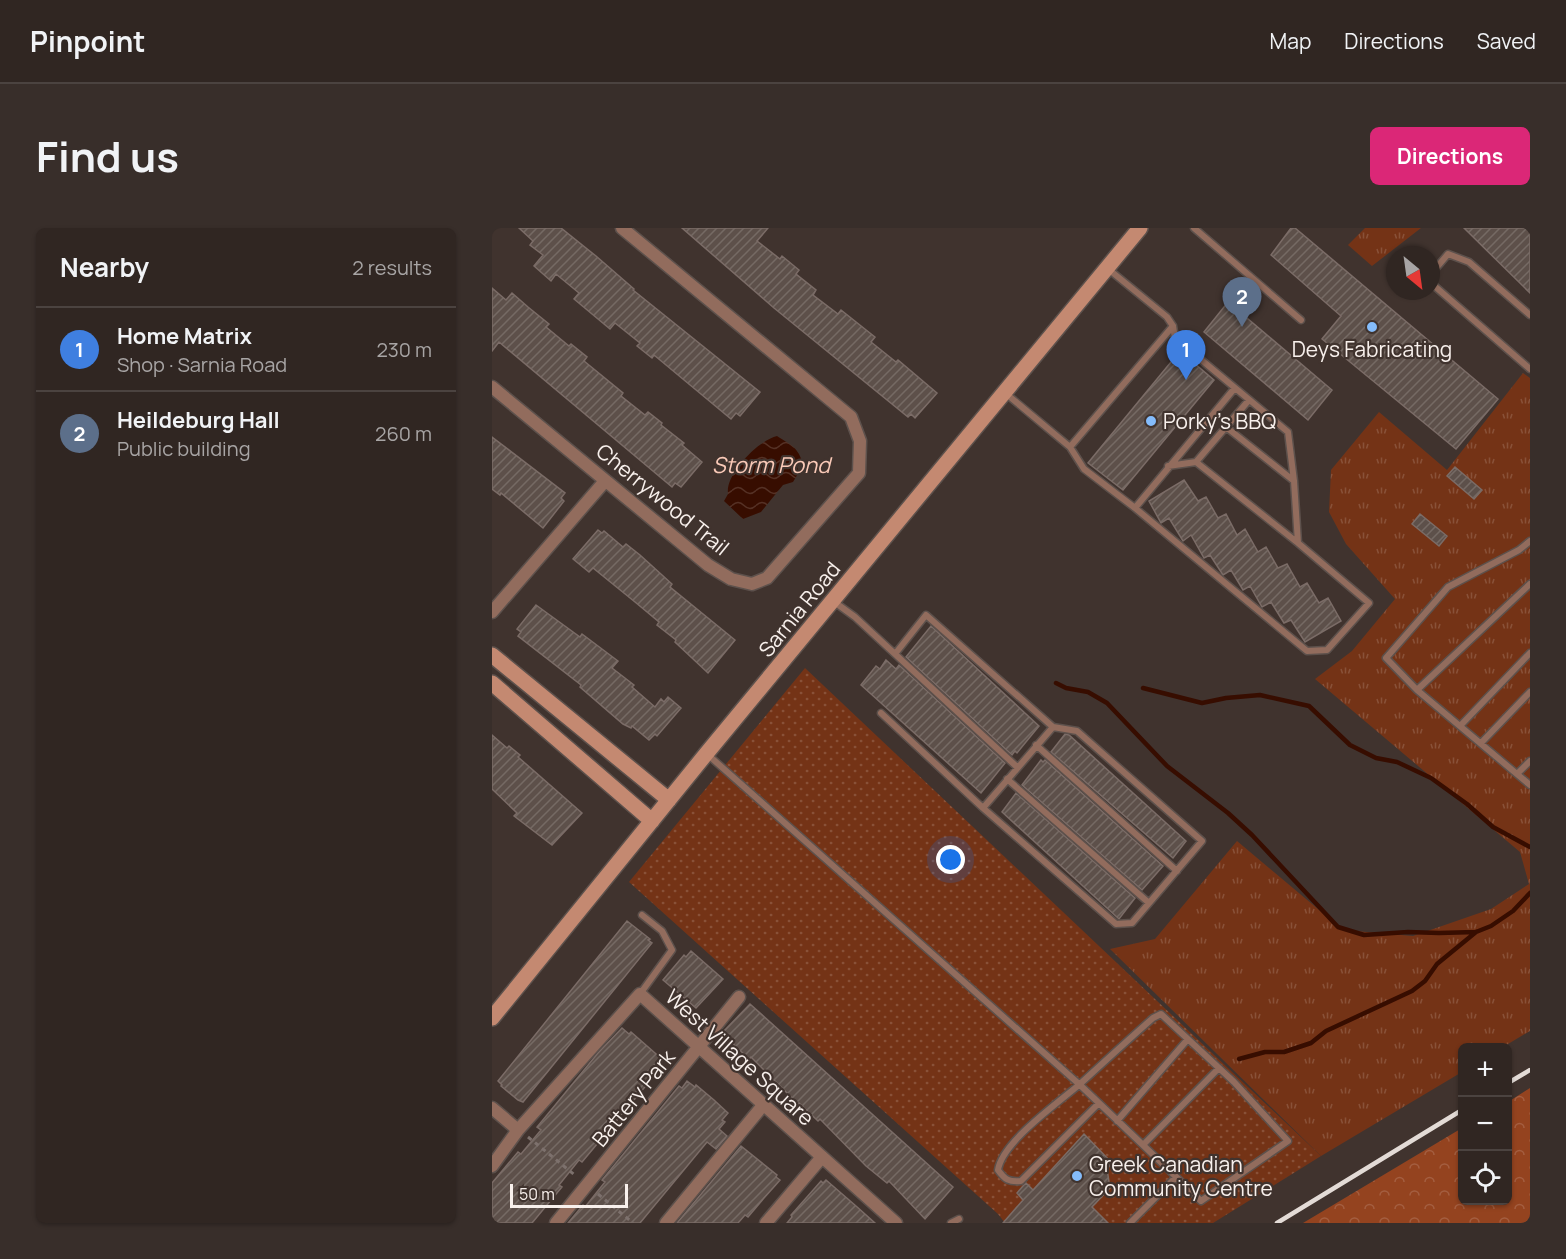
<!DOCTYPE html>
<meta charset="utf-8">
<style>
:root{--surface:#302622;--page:#382e2a;--text:#f1f3f6;--muted:#a8a5a5;--line:#4b4340;--accent:#db2777}
body{margin:0;font-family:Manrope,sans-serif;background:var(--page);color:var(--text)}
.controls{position:absolute;right:18px;bottom:18px;display:grid;overflow:hidden;border-radius:9px;box-shadow:0 2px 4px #0004}
.controls button{width:54px;height:54px;display:grid;place-items:center;padding:0;border:0;border-bottom:2px solid var(--line);background:var(--surface);color:var(--text);font:30px sans-serif}
.compass{position:absolute;left:894px;top:18px;width:54px;height:54px;border-radius:50%;background:var(--surface);box-shadow:0 2px 4px #0004;rotate:151deg}
.scale{position:absolute;left:18px;bottom:15px;width:118px;box-sizing:border-box;padding-left:6px;border:3px solid #f8f0ec;border-top:0;font-size:16px;line-height:21px;white-space:nowrap;color:#f8f0ec;-webkit-text-stroke:4px #40332e;paint-order:stroke}
.you{position:absolute;left:459px;top:632px;width:21px;height:21px;margin:-15px;border:4px solid #fff;border-radius:50%;background:#1a73e8;box-shadow:0 0 0 9px #1a73e833}
.badge{display:grid;place-items:center;width:39px;height:39px;border-radius:50%;background:var(--accent);color:#fff;font-size:20px;font-weight:700}
.pin{position:absolute;translate:-50% -50px;filter:drop-shadow(0 2px 3px #0008)}
.pin::after{content:'';position:absolute;top:32px;width:21px;height:18px;background:inherit;clip-path:polygon(0 0,100% 0,50% 100%)}
.list{margin:0;padding:0;list-style:none}
h2{display:flex;justify-content:space-between;align-items:center;height:78px;margin:0;padding:0 24px;font-size:26px}
h2 small{font-size:20px;font-weight:400;color:var(--muted)}
.list li{display:grid;grid-template-columns:39px 1fr auto;gap:18px;align-items:center;box-sizing:border-box;height:84px;padding:0 24px;border-top:2px solid var(--line)}
.list b{display:block;font-size:22px;white-space:nowrap}
.list p{margin:0;font-size:20px;white-space:nowrap;color:var(--muted)}
.list em{font-size:20px;font-style:normal;color:var(--muted)}
.icon{flex:none;width:33px;height:33px;fill:none;stroke:currentColor;stroke-width:2;stroke-linecap:round;stroke-linejoin:round}
.map{position:relative;flex:none;width:1038px;height:995px;overflow:hidden;border-radius:9px}
header{display:flex;align-items:center;gap:36px;box-sizing:border-box;height:84px;padding:0 30px;background:var(--surface);border-bottom:2px solid var(--line)}
header strong{font-size:28px}
nav{display:flex;gap:33px;margin-inline-start:auto;font-size:21px}
.intro{display:flex;align-items:center;justify-content:space-between;box-sizing:border-box;height:144px;padding:0 36px}
h1{margin:0;font-size:42px}
.button{padding:15px 27px;border-radius:9px;background:var(--accent);color:#fff;font-size:21px;font-weight:700}
main{display:flex;gap:36px;padding:0 36px}
aside{flex:1;background:var(--surface);border-radius:9px;box-shadow:0 2px 4px #0004}
.map>svg:first-child{display:block}
</style>
<header>
<strong>Pinpoint</strong>
<nav><a>Map</a><a>Directions</a><a>Saved</a></nav>
</header>
<div class="intro"><h1>Find us</h1><a class="button">Directions</a></div>
<main>
<aside>
<h2>Nearby<small>2 results</small></h2>
<ul class="list">
<li><span class="badge" style="background:#3f7fe0">1</span><div><b>Home Matrix</b><p>Shop · Sarnia Road</p></div><em>230 m</em></li>
<li><span class="badge" style="background:#5c6f8a">2</span><div><b>Heildeburg Hall</b><p>Public building</p></div><em>260 m</em></li>
</ul>
</aside>
<div class="map">
<svg width="1038" height="995" viewBox="0 0 1038 995">
<defs>
<pattern id="grass-tufts" width="24" height="20" patternUnits="userSpaceOnUse" patternTransform="scale(1.5)"><rect width="24" height="20" fill="#743316"/><path d="M3 7l-1-3M5 7V3M7 7l1-3M15 17l-1-3M17 17v-4M19 17l1-3" fill="none" stroke="#895138"/></pattern>
<pattern id="forest-crowns" width="20" height="18" patternUnits="userSpaceOnUse" patternTransform="scale(1.5)"><rect width="20" height="18" fill="#94431f"/><path d="M2 6a3 3 0 1 1 6 0M12 15a3 3 0 1 1 6 0" fill="none" stroke="#a45e40"/></pattern>
<pattern id="park-dots" width="8" height="8" patternUnits="userSpaceOnUse" patternTransform="scale(1.5)"><rect width="8" height="8" fill="#743316"/><path d="M2 2h.1M6 6h.1" fill="none" stroke="#895138" stroke-width="1.8" stroke-linecap="round"/></pattern>
<pattern id="water-waves" width="16" height="10" patternUnits="userSpaceOnUse" patternTransform="scale(1.5)"><rect width="16" height="10" fill="#370d00"/><path d="M0 5q4-4 8 0t8 0" fill="none" stroke="#553125"/></pattern>
<pattern id="building-hatch" width="6" height="6" patternUnits="userSpaceOnUse" patternTransform="scale(1.5)"><rect width="6" height="6" fill="#5d504a"/><path d="M-1 1l2-2M0 6l6-6M5 7l2-2" fill="none" stroke="#756a64"/></pattern>
</defs>
<rect width="100%" height="100%" fill="#40332e"/>
<path fill="url(#grass-tufts)" d="M873,0H929L880,38L856,17Z
M1031,145L1038,150V803L1011,819L970,820V844L829,928L618,721L663,711L745,613L851,702L921,708L999,681L1037,656L1028,624L823,451L860,423L903,371L854,316L837,284L839,242L887,184L955,242Z"/>
<path fill="url(#forest-crowns)" d="M1038,860V995H811L970,900V972H1016V874Z"/>
<path fill="url(#park-dots)" d="M313,440L829,928L721,995H513L506,986L137,654Z"/>
<path fill="url(#water-waves)" d="M285,208C297,216 305,218 310,233L305,239L307,244L301,254L291,257L269,284L251,291L232,273L236,266C233,246 267,212 285,208Z"/>
<g fill="none" stroke-linecap="round" stroke-linejoin="round">
<path stroke="#370d00" stroke-width="4.5" d="M564,455L574,460L596,464L615,475L675,538L736,585L760,607L846,699L872,707L916,704L947,705L984,704L999,698L1021,683L1038,665
M651,460L710,475L734,470L768,467L817,478L858,517L884,530L905,534L939,550L975,576L1001,599L1038,619
M747,831L773,824H792L819,815L834,803L920,763L933,753L945,736L984,704"/>
</g>
<path fill="url(#building-hatch)" stroke="#7b6c67" stroke-width="1.5" d="M27,0H69L104,28L142,61L141,62L268,164L248,188L244,185L239,191L162,127L160,130L145,118L148,115L123,95L118,101L82,71L87,65L64,46L59,53L42,38L51,27L38,17L41,13Z
M190,0H276L265,13L288,31L290,28L307,42L304,46L324,62L321,67L346,86L349,82L383,109L379,114L404,134L406,132L445,165L423,190L419,186L416,189L282,80Z
M799,0H803L1006,171L964,221L830,111L849,88L779,27Z
M972,0H1038V65Z
M0,60L14,72L20,65L36,79L57,96L54,99L77,118L79,116L95,129L92,133L131,165L129,168L153,187L156,184L170,195L169,197L192,215L190,217L210,234L189,259L183,255L180,259L7,114L0,123Z
M736,74L840,162L816,192L712,104Z
M688,123L722,152L631,262L596,235Z
M0,209L73,265L69,270L72,273L51,300L9,265L8,267L0,261Z
M963,239L990,262L982,271L955,248Z
M692,252L706,273L714,269L726,290L734,286L745,307L753,301L766,324L774,319L786,340L795,336L808,359L815,355L827,375L836,370L849,393L813,414L799,392L792,395L779,374L770,379L758,358L751,362L739,342L731,347L718,327L712,330L699,307L691,313L677,290L669,295L657,273Z
M928,286L955,308L947,318L920,296Z
M106,302L110,305L112,303L131,319L134,316L148,327L180,356L178,359L243,412L216,445L183,414L184,412L165,397L167,394L143,374L101,340L97,344L81,331Z
M44,377L88,409L90,406L126,433L120,440L142,457L140,459L163,479L169,471L172,474L176,469L189,480L165,508L163,506L157,512L140,498L139,500L131,496L88,459L89,457L26,408L29,404L25,401Z
M439,398L547,498L525,525L523,523L520,527L414,429Z
M394,432L404,441L407,437L513,535L489,565L369,457L384,438L388,441Z
M573,506L577,507L694,613L681,630L559,524Z
M0,507L15,520L17,518L28,527L26,529L90,585L60,617L22,588L25,585L0,561Z
M549,532L551,534L553,532L671,638L650,662L530,557Z
M524,565L643,670L627,691L510,584Z
M135,693L158,711L156,712L160,715L31,874L26,872L9,858L10,857L6,853Z
M199,723L231,751L204,780L171,752L192,727L194,729Z
M258,776L461,959L433,991L397,953L395,955L374,938L328,891L326,893L307,875L306,876L259,829L257,831L230,805Z
M130,800L137,806L139,804L171,832L165,839L168,841L90,934L87,932L67,957L70,959L40,995H0V955L26,924L29,926L49,902L45,899L106,825Z
M195,853L203,859L204,857L222,872L236,885L230,892L233,894L227,901L235,908L224,921L215,914L148,995H76L91,977L93,979L113,954L110,952L187,858L190,860Z
M592,906L620,935L615,941L618,960L600,979L616,995H511L531,972L525,965L531,958L534,955L541,962Z
M249,918L285,947L284,949L288,952L272,970L256,989L253,987L246,995H185Z
M334,952L364,978L383,995H295L300,989L299,987L329,953L331,955Z"/>
<g fill="none" stroke-linecap="round" stroke-linejoin="round">
<g stroke="#5d514c" stroke-width="9">
<path id="lane" d="M702,0L809,92
M615,40L675,89L681,98L683,110L796,204L802,253L806,315L877,375L835,422L815,423L643,280
M939,46L956,26L977,34L1038,87
M939,55L1038,141
M512,164L578,219L681,98
M757,172L704,234L806,315
M734,199L802,253
M578,219L592,241L643,280L742,161
M676,238L704,234
M1038,356L925,462L1038,557
M341,373L363,389L403,426L434,387L561,499L491,580L389,485
M403,426L525,539
M925,462L894,430L956,359L1027,322L1038,313
M968,498L1038,425
M989,515L1038,464
M544,517L685,643
M215,526L587,856C628,895 669,934 709,973L796,913L742,854L669,786L661,790C636,812 612,834 588,856C566,875 510,914 506,942C513,952 517,954 529,953L607,875
M1025,546L1038,533
M515,551L657,675
M491,580L624,696L640,695L710,613L585,503L561,499
M148,766L180,722L170,703L150,687
M625,893L696,811
M651,917L727,840
M459,995L467,991
M638,995L684,949"/>
</g>
<g stroke="#5d514c" stroke-width="15">
<path id="street" d="M0,159L216,337L239,351L260,356L275,350L367,245L368,213L359,189L130,0
M0,384L113,253
M0,880L26,902
M0,938L26,902L148,766L404,995
M64,995L247,769
M174,995L272,876
M274,995L330,929"/>
</g>
<g stroke="#5d514c" stroke-width="18">
<path id="secondary" d="M0,427L177,572
M0,455L160,593
M0,790L214,526L648,0"/>
</g>
<path stroke="#7d716d" stroke-width="3" stroke-dasharray="4.5 4.5" stroke-linecap="butt" d="M36,909L84,948
M106,966L141,995"/>
<use href="#lane" stroke="#926c5d" stroke-width="6"/>
<use href="#street" stroke="#926c5d" stroke-width="12"/>
<use href="#secondary" stroke="#c48971" stroke-width="15"/>
<path stroke="#e3dbd6" stroke-width="4.5" d="M1016,855L1038,842
M785,995L970,882"/>
</g>
<g fill="#84bcfb" stroke="#40332e" stroke-width="2">
<circle cx="880" cy="99" r="6"/>
<circle cx="659" cy="193" r="6"/>
<circle cx="585" cy="948" r="6"/>
</g>
<g text-anchor="middle" dominant-baseline="central" stroke-width="4.5" stroke-linejoin="round" paint-order="stroke">
<g font-size="21" fill="#f8f0ec" stroke="#40332e" text-anchor="start">
<text x="880" y="121" text-anchor="middle">Deys Fabricating</text>
<text x="671" y="193">Porky's BBQ</text>
<text x="597" y="936">Greek Canadian<tspan x="597" dy="24">Community Centre</tspan></text>
</g>
<g font-size="21" fill="#f8f0ec" stroke="#40332e">
<text transform="translate(171 271) rotate(39)">Cherrywood Trail</text>
<text transform="translate(307 381) rotate(-51)">Sarnia Road</text>
<text transform="translate(248 829) rotate(42)">West Village Square</text>
<text transform="translate(141 870) rotate(-51)">Battery Park</text>
</g>
<g font-size="22" font-style="italic" fill="#facab8" stroke="#40332e">
<text x="279" y="237">Storm Pond</text>
</g>
</g>
</svg>
<div class="controls">
<button>+</button>
<button>−</button>
<button><svg class="icon" aria-label="locate" viewBox="0 0 24 24"><circle cx="12" cy="12" r="6"/><path d="M12 2v4M12 18v4M2 12h4M18 12h4"/></svg></button>
</div>
<svg class="compass" viewBox="-18 -18 36 36"><path d="M0-13l5 13h-10z" fill="#e53935"/><path d="M0 13l5-13h-10z" fill="#a8a5a5"/></svg>
<div class="scale">50 m</div>
<div class="you"></div>
<div class="pin badge" style="left:694px;top:152px;background:#3f7fe0">1</div>
<div class="pin badge" style="left:750px;top:99px;background:#5c6f8a">2</div>
</div>
</main>
